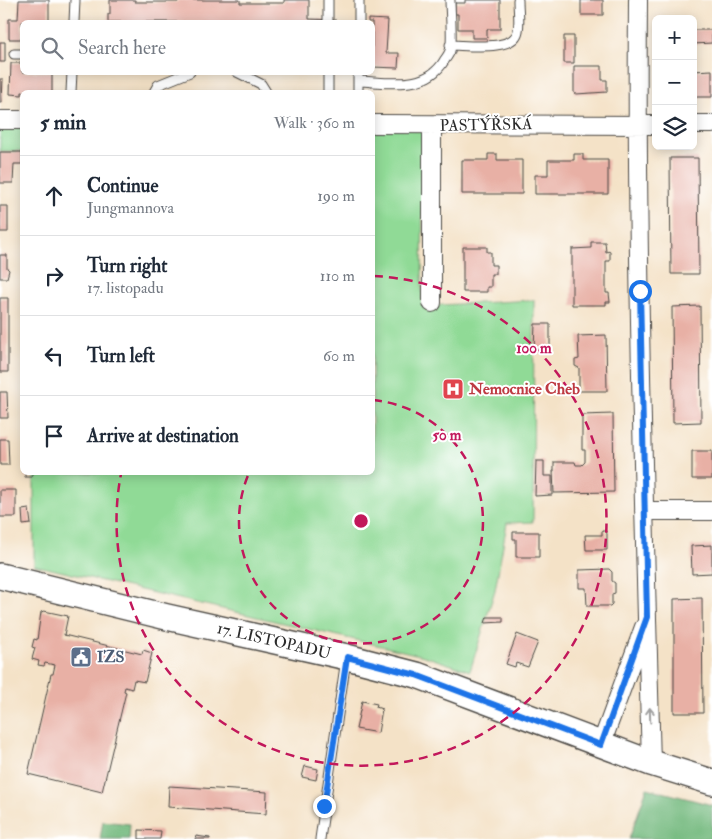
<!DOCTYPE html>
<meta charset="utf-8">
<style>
:root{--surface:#fff;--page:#f2f2f3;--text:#1f2937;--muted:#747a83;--line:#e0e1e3}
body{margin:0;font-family:"IM FELL Double Pica",serif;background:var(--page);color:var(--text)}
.controls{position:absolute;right:15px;top:15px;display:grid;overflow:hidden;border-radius:8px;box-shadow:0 2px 12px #0003}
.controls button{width:45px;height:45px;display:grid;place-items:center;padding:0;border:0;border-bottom:1px solid var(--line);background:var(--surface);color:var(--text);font:25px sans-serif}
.stop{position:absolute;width:15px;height:15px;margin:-11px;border:4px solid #1a73e8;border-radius:50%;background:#fff}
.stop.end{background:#1a73e8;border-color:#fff;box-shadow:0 1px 5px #0008}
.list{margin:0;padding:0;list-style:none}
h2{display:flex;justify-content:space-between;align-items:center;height:65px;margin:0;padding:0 20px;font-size:21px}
h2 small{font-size:16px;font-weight:400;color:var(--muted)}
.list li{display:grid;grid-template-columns:32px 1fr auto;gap:15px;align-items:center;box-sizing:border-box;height:80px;padding:0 20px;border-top:1px solid var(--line)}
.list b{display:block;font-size:19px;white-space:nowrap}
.list p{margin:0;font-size:16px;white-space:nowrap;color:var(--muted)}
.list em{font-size:16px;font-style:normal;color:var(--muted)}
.icon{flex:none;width:28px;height:28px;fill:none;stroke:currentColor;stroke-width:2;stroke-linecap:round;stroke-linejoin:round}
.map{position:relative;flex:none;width:712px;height:839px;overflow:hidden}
.search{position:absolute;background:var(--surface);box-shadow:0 2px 12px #0003;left:20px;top:20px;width:355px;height:55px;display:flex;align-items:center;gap:12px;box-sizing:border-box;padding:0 18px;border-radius:8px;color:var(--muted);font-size:19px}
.panel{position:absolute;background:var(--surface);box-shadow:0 2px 12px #0003;left:20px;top:90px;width:355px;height:385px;border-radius:8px}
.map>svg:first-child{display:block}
</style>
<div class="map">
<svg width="712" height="839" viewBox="0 0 712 839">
<rect width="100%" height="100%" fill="#fff"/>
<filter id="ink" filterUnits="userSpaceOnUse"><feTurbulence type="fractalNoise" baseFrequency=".02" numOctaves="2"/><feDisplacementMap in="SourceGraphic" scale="10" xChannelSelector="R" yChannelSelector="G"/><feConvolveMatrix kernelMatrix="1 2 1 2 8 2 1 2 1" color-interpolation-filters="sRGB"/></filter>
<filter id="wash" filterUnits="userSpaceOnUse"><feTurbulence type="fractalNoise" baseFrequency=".0096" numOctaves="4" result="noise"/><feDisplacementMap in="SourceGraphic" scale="20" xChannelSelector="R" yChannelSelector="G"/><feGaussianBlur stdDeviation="1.12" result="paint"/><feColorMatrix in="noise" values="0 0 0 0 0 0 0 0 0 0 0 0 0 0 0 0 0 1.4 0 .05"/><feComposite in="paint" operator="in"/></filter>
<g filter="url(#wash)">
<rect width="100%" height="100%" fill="#f4e2c7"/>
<path fill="#90da96" stroke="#5e8260" d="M0,120H22V151H0Z
M373,124L423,125L422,306L534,300L533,522L507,523L495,590L470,671L424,656L34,565V473L372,472Z"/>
<path fill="#74ba7f" stroke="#507255" d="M647,788L712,805V839H629Z
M103,821L130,824L129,839H100Z"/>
<g id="blocks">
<path fill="#e8b0a5" d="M19,0H49V22H22V39H9V19H18Z
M110,0H135V2H178V0H240V3H284V0H309V19L336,20V22H108V14H110Z
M465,0H500V29H487V38H472V29H458V14H455V3H465Z
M581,0H603V15H581Z
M368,19L388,20L386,53H399L398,68L372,67V22H368Z
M693,30H712V43L693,44Z
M564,36H574V63H564Z
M0,42H5V62H0Z
M11,63H22V72H52V92H22V95L10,94Z
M574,66H602V80H607V92L576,94L574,93Z
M712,70V97H693V71Z
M0,79H3L2,102H0Z
M0,152H22V164H14L13,183H0Z
M488,154H497V160H522V194H462V160H488Z
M574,154H583V160H608V194H535V175H548V160H574Z
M670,158H698L699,274H671Z
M0,206H8V232H0Z
M591,242H605L606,252L610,251V261H606V293H609L610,302H606V305H572V249L591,248Z
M463,247H487V252H491V265H496V274H491V287H487V292H463Z
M0,255H7V268L9,270L7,278H0Z
M0,298H8V372H0Z
M700,306L701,422L673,423L672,307Z
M535,324H550V349H534Z
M606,335L607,391H579V368L575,366V360L579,359L578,336Z
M0,392H7L8,418H0Z
M613,414L614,492L554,493L553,471H554V462H575L576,465H582L585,462V450H582V415Z
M0,439H8L9,465H0Z
M692,451H712V479H692Z
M536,461H544V476H552V495L535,496Z
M25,472H32V477H25Z
M0,490H16V517H0Z
M29,509L31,524L23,525L22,510Z
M602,531H606L607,534V550H586L585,535H602Z
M513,532H539V557H516V539H513Z
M712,545V573L692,574L691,546Z
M609,569L612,572V581L615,583V593L612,594V604L610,606H587L586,588H579V570Z
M702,598L703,713H674V599Z
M44,611L68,616L64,635L142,654L143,650L152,653L145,682L134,680L132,689L125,687L124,691L126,692L102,792L28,774L51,674H53L55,665L45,663L44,666L38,665L39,661L32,659L35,648L32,647L34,639L37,640L41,612Z
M487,617H503V622L485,623Z
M517,634L538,642L528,667L516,663L515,667L506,664Z
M362,701L377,704L376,707L382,709L378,733L356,729Z
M305,766L318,769L316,780L302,777Z
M169,786L267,792L266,814L168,807Z
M139,830L161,831L160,839H139Z
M196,836L210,838V839H195Z"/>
</g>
</g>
<g filter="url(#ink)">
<use href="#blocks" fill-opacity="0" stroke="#494642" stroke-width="1"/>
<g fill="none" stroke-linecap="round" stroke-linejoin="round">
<g stroke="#494642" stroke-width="11">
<path id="lane" d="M328,0V22
M74,22L75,0
M359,22V0
M450,45C467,45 514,52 518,31C520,22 518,10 518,0
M14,54H22
M237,72L261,84L266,92
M358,81C388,82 426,91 444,61C446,58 449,54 450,51C453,41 450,12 450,0
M71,92L72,72
M154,92L158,85L190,72
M328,92V72
M358,92V72
M320,839L346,659"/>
</g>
<g stroke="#494642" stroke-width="20">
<path id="street" d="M638,0C636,254 644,509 651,763
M0,120H22
M372,124L656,125
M693,124H712
M432,125V303
M644,511H712
M601,745L644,627"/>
</g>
<g stroke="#494642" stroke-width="28">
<path id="secondary" d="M0,576L167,617L347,657L417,675L651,763L712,782"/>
</g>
<use href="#lane" stroke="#fff" stroke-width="9"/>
<use href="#street" stroke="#fff" stroke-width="18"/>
<use href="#secondary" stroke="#fff" stroke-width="25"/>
</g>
<defs><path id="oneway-shaft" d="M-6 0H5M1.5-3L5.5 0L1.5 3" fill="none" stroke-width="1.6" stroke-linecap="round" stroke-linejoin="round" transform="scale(1.25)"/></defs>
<use stroke="#a0a0a0" href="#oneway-shaft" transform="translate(650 715) rotate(-92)"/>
</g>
<g fill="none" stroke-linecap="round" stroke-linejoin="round" filter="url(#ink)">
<path stroke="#1a73e8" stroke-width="6" d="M324,806L347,657L416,675L601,745L647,617L640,291"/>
</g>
<g fill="none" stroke="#c2185b" stroke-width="2.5" stroke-dasharray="9 6">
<path d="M373 400A122 122 0 1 1 249 473"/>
<path d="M374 276A245 245 0 1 1 121 474"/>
</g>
<defs>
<g id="hospital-square" transform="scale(1.125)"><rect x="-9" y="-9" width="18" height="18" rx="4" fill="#e0444e" stroke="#fff"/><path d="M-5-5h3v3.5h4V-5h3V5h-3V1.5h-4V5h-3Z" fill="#fff"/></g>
<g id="civic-square" transform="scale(1.125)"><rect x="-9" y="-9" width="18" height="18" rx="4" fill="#5c6f8a" stroke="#fff"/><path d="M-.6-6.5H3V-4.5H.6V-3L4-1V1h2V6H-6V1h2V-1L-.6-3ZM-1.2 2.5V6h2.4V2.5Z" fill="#fff"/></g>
</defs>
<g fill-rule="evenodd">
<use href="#hospital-square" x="453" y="389"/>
<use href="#civic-square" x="81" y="657"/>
</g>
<g text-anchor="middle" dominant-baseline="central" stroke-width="4" stroke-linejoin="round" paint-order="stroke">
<g font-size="16" fill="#2b2b2b" stroke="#fff">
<text transform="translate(486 125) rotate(-1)">PASTÝŘSKÁ</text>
<text transform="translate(274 641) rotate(13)">17. LISTOPADU</text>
</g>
<g font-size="16" font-weight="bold" fill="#be3a42" stroke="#fff" text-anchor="start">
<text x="469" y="389">Nemocnice Cheb</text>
</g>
<g font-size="16" font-weight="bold" fill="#4e5e75" stroke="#fff" text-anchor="start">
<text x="97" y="657">IZS</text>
</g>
</g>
<circle cx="361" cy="521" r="8" fill="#c2185b" stroke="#fff" stroke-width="2.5"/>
<g font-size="15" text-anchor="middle" font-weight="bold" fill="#c2185b" stroke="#fff" stroke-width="4" stroke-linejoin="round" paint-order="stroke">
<text x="534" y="353">100 m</text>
<text x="447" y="440">50 m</text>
</g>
</svg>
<div class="controls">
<button>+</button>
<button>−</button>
<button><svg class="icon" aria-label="layers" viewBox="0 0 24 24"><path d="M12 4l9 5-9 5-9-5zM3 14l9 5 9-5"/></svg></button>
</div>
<div class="stop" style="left:640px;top:291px"></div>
<div class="stop end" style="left:324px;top:806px"></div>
<div class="search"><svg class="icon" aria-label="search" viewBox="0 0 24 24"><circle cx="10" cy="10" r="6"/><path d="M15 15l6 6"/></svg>Search here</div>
<section class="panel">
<h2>5 min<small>Walk · 360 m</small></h2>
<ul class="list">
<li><svg class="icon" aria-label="ahead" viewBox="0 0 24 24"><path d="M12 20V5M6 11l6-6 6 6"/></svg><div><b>Continue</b><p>Jungmannova</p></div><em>190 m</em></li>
<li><svg class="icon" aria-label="right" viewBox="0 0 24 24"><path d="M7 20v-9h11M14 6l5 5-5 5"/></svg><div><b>Turn right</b><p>17. listopadu</p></div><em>110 m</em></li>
<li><svg class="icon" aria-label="left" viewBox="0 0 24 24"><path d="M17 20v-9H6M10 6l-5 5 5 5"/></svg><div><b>Turn left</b></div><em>60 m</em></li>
<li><svg class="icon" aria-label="arrive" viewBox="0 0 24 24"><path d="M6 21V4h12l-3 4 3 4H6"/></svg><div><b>Arrive at destination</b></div></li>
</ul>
</section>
</div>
